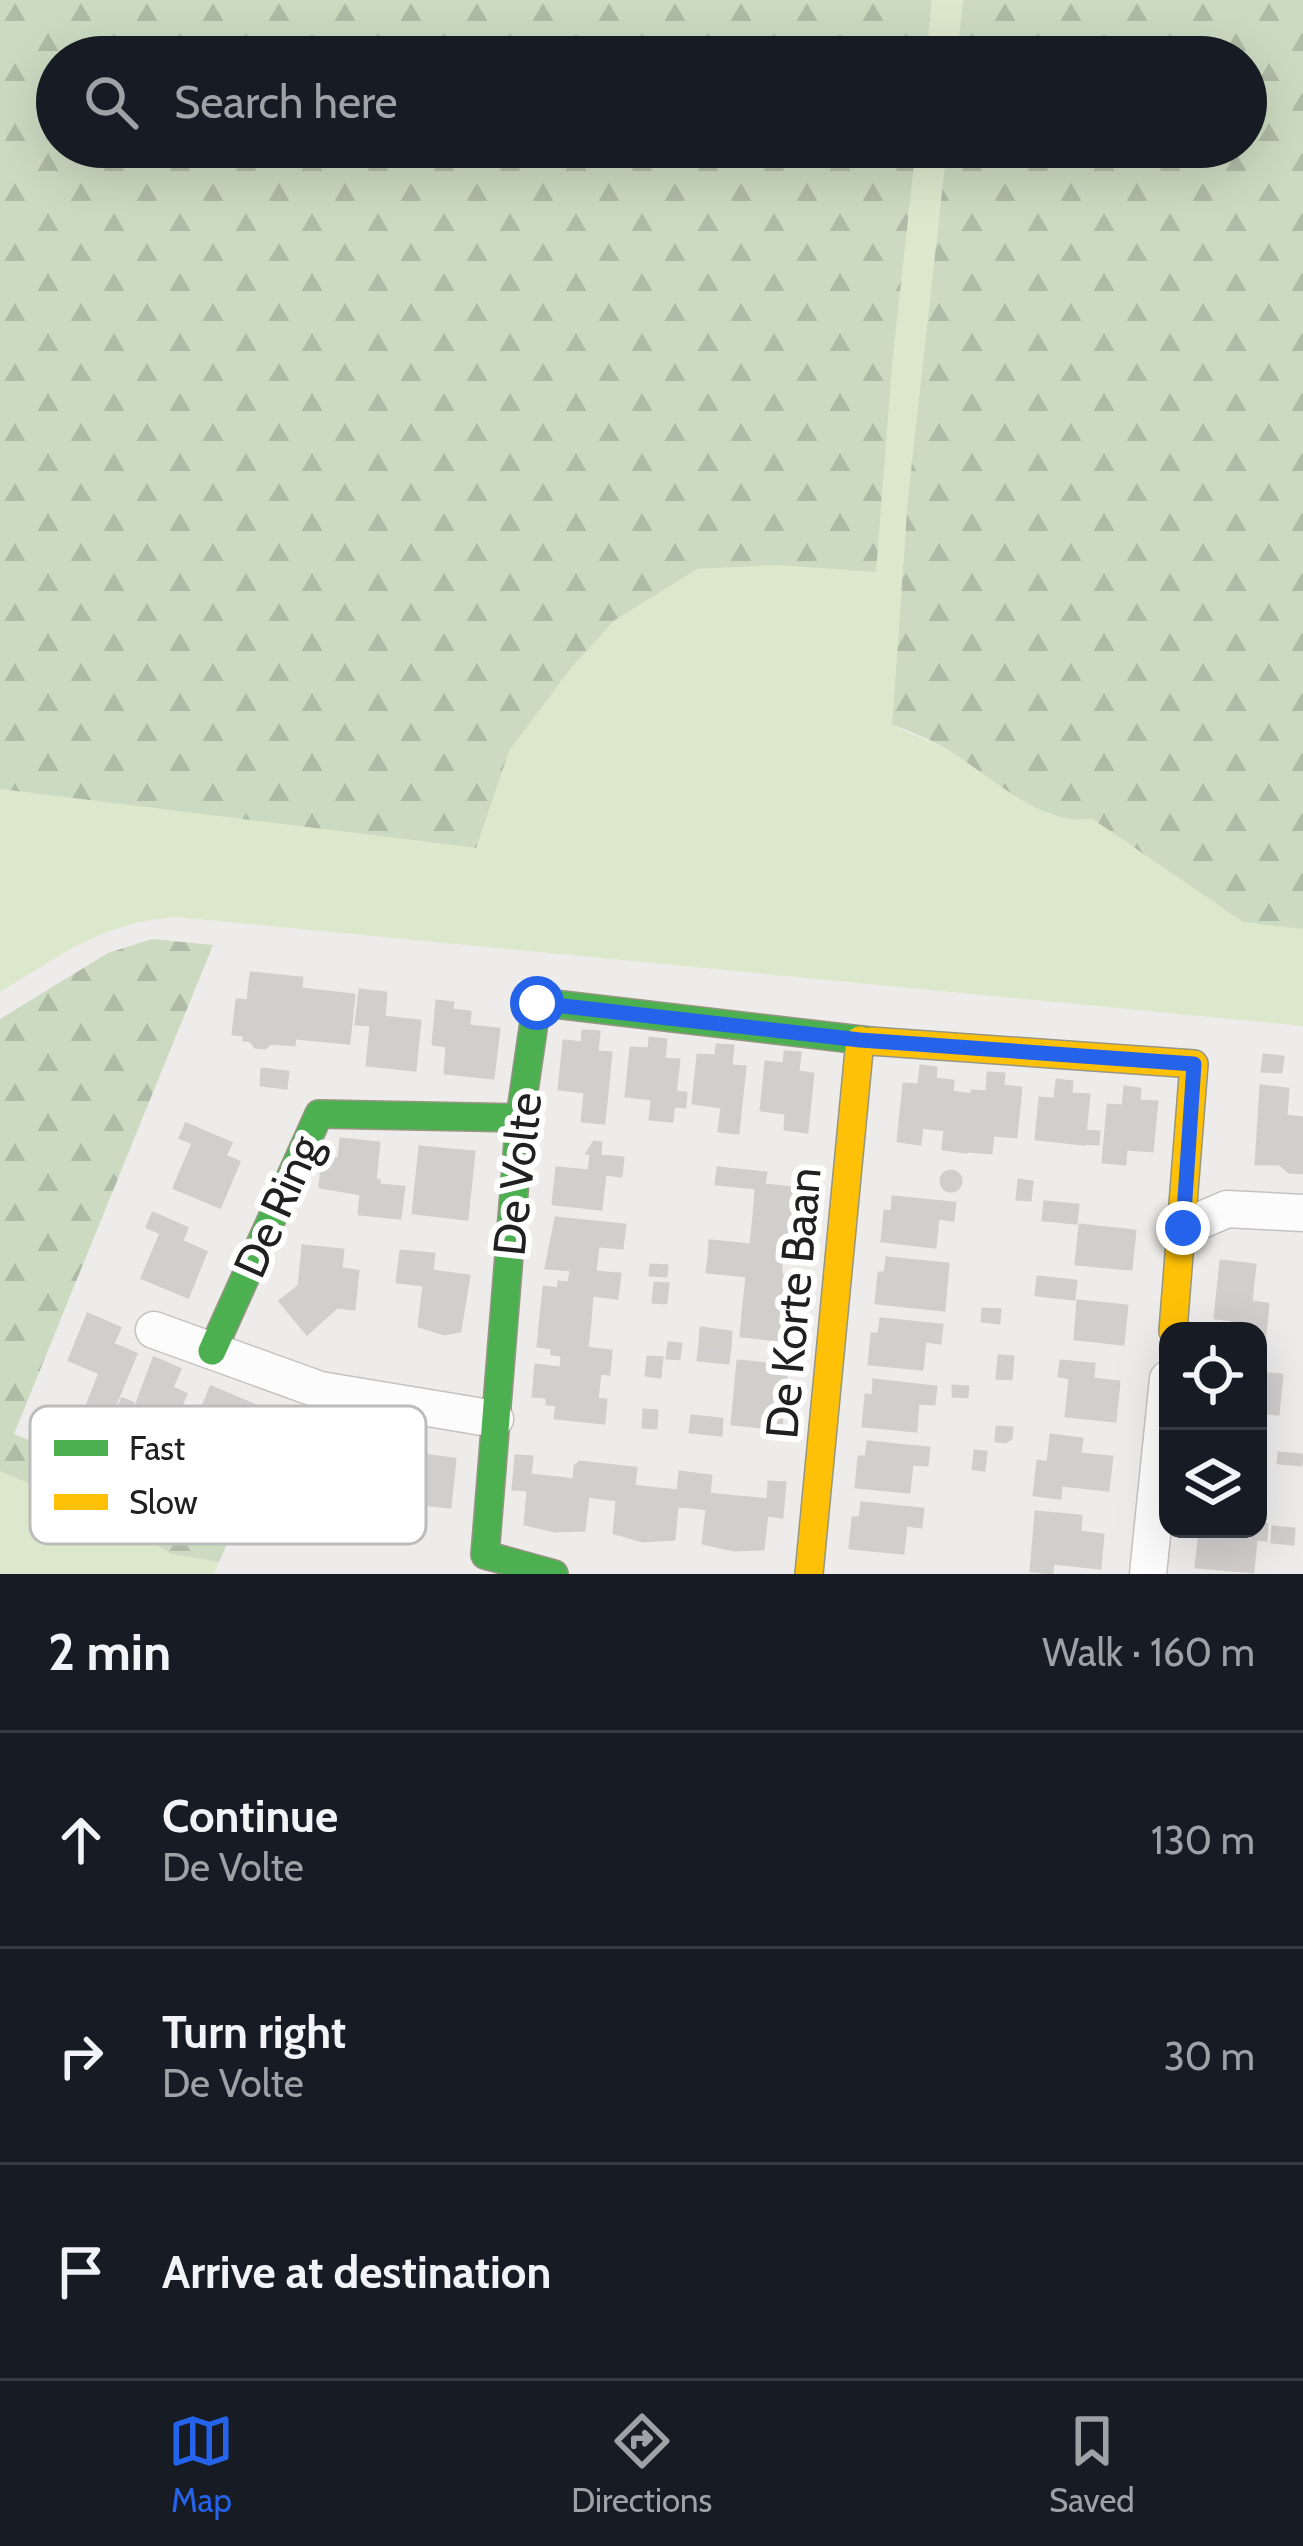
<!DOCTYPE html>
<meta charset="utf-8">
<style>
:root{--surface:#171b24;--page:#20242c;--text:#f1f3f6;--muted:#9ea1a6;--line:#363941;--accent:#2563eb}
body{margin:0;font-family:Cabin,sans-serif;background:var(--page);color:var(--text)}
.controls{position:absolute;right:36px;bottom:36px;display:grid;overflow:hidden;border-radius:24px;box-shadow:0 12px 48px #0002}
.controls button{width:108px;height:108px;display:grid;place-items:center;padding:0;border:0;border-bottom:3px solid var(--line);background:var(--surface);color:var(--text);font:60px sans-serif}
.stop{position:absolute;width:36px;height:36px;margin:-27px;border:9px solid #2563eb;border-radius:50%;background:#fff}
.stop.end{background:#2563eb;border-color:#fff;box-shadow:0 3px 12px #0008}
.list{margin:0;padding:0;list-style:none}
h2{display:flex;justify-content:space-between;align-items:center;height:156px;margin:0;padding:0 48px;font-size:51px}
h2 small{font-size:39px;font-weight:400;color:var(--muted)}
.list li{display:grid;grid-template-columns:78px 1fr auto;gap:36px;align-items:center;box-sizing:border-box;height:216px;padding:0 48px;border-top:3px solid var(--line)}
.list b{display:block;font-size:45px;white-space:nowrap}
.list p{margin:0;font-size:39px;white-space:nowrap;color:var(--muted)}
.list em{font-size:39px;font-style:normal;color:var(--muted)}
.icon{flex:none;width:66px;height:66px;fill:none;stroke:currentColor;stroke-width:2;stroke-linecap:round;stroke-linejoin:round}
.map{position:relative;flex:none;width:1303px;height:1574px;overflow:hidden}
.search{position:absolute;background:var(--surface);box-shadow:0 12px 48px #0002;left:36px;right:36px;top:36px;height:132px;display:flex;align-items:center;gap:30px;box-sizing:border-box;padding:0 42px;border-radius:66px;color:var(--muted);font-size:45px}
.sheet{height:804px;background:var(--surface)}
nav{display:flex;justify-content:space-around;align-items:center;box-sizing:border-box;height:168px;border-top:3px solid var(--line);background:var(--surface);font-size:33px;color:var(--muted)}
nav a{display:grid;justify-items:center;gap:6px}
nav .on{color:var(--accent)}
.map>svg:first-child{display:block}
</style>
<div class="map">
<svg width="1303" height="1574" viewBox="0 0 1303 1574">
<defs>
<pattern id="forest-firs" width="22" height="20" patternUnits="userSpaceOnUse" patternTransform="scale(3)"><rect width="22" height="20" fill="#cbdac1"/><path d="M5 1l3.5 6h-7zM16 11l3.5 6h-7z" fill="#aebba6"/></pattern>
</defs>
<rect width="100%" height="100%" fill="#eeecea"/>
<path fill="#dce8cc" d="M932,0H963L957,57H926Z
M916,147H947L908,497L892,725L945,748L1050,815L1091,818L1243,922L1303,929V1026L176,917C102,922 62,955 0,992V789L475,848L509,751L571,668L615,620L696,569L777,565L892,366Z
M0,1471L111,1519L172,1554L219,1562L214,1574H0Z"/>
<path fill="url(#forest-firs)" d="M0,0H932L926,57H57V147H916L892,366L876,572L777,565L697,569L615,620L571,668L509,751L476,848L0,789Z
M963,0H1303V929L1243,922L1091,818C1043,829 986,772 945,748C929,739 910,731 892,725L908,497L947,147H1246V57H957Z
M152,939L213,945L14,1434L236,1524L219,1562L172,1554L111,1519L0,1471V1019L108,953Z"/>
<path fill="#d1cfcd" stroke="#d1cecb" stroke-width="3" d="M251,973L302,978L301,989L354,995L349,1043L295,1038L294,1045L271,1043L265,1048L255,1047L251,1041L244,1040V1035L233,1034L237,1000L248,1001Z
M360,990L386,993L384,1017L420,1021L415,1070L367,1065L371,1025L356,1024Z
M437,1001L453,1003L452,1010L470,1012L469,1026L499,1029L493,1078L445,1073L447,1046L433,1044Z
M583,1031L599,1032L597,1052L611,1053L604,1123L582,1121L585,1092L559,1089L564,1041L582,1043Z
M650,1038L666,1040L664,1059L679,1060L672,1121L650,1119L652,1099L626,1096L631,1048L649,1049Z
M717,1045L733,1046L731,1066L745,1067L738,1133L719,1131L722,1107L693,1103L698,1055L716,1056Z
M785,1052L800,1053L798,1072L813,1074L807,1132L785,1129L786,1113L761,1110L766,1062L784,1064Z
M1264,1055L1283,1057L1281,1072L1262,1071Z
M921,1066L936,1068L935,1079L953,1081L952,1092L972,1095L966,1152L943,1149L945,1130L922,1127L920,1144L898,1141L904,1084L919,1085Z
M262,1069L288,1072L286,1088L261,1085Z
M988,1073L1004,1074L1003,1086L1021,1088L1016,1137L993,1135L991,1153L966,1151L972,1091L987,1092Z
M1057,1080L1072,1082L1071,1094L1089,1095L1084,1144L1036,1139L1040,1098L1055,1099Z
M1261,1086L1288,1089L1286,1116L1303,1118V1173L1289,1172L1280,1164H1256Z
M1125,1087L1140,1089L1139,1101L1157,1102L1152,1151L1126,1149L1125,1164L1103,1162L1108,1105L1123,1106Z
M676,1092L686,1093L685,1107L675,1106Z
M186,1124L231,1143L225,1156L239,1162L220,1207L174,1188L193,1143L180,1138Z
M1085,1131L1099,1132L1098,1144L1084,1143Z
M341,1139L379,1143L375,1180H379V1185L404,1187L400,1218L359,1214L361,1194L320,1187L323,1158L339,1159Z
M594,1142L601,1143L600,1155L587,1153Z
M420,1147L474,1152L467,1219L413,1213Z
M591,1155L623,1158L621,1176L605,1174L601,1209L553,1204L557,1168L589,1171Z
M718,1168L748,1171L747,1187L716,1184Z
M748,1171L766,1173L764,1185L806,1189L805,1202L799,1201L797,1221L754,1216L756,1188L747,1187Z
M941 1181a10 10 0 1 1 20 0a10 10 0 1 1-20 0Z
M1019,1180L1032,1182L1030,1200L1017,1199Z
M893,1197L955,1203L953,1220L938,1218L935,1247L882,1241L885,1211L892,1212Z
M1045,1202L1078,1205L1076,1223L1043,1220Z
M153,1213L187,1228L182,1241L206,1252L188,1297L142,1278L161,1233L147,1227Z
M754,1216L797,1221L795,1240H801L799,1253L784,1251L781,1264L709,1257L710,1241L751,1245Z
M556,1218L625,1225L622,1248L598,1246L595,1272L546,1268Z
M1080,1225L1135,1231L1131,1269L1076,1264Z
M303,1246L343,1250L341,1269L358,1271L354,1309L337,1307L307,1334L280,1301L299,1286Z
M401,1251L434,1254L432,1271L469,1276L460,1331L444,1334L419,1326L424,1285L397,1282Z
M709,1257L781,1264V1276L797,1278L796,1290L790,1289L788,1309L744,1304L747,1276L707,1272Z
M887,1258L948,1264L944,1310L876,1303L879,1273H885Z
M1221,1261L1255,1265L1251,1302L1268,1304L1264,1345H1258V1331H1231L1233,1320L1215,1318Z
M651,1265L667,1266L666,1276L650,1275Z
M571,1270L620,1274L617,1298L592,1295L590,1322L541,1316L544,1287L558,1289L559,1282L569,1283Z
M1038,1277L1076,1281L1074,1299L1036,1295Z
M655,1283L668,1284L666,1303L653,1302Z
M1078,1301L1127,1306L1123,1344L1075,1339Z
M744,1304L788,1309L786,1327L792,1328L790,1341L741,1336Z
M983,1309L1000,1310L999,1323L982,1321Z
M88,1314L120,1328L113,1344L136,1354L110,1417L86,1408L100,1373L69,1360Z
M541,1316L590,1322L587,1348L611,1351L609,1374L561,1368L562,1355L552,1354V1348L538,1346Z
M881,1319L942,1325L940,1343L925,1341L922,1369L869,1364L872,1334H879Z
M701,1328L731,1332L730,1348L700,1344Z
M669,1343L681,1344L679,1359L667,1358Z
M700,1344L730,1348L728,1363L698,1360Z
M999,1356L1013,1357L1011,1379L997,1378Z
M648,1357L662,1358L660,1377L646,1375Z
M154,1358L180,1369L172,1388L186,1394L171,1430L133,1414Z
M738,1361L788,1366L786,1378H780L778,1397L735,1392Z
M1061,1361L1094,1364L1093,1379L1119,1382L1115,1421L1066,1416L1070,1378L1059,1376Z
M536,1365L600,1373L597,1399L606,1400L604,1423L555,1418L557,1405L547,1404V1397L533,1396Z
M1258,1373L1282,1375L1278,1414L1258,1412Z
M874,1380L936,1387L934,1404L918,1403L916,1431L863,1426L866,1395L873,1396Z
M953,1386L968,1387L967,1397L953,1396Z
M211,1387L254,1405L242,1433L255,1439L242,1471L213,1458L220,1440L204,1433L214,1408L204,1404Z
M735,1392L778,1397L776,1416H782L781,1429L732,1424Z
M122,1399L133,1403L123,1428L112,1423Z
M644,1410L657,1411L656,1428L643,1427Z
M692,1416L722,1419L721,1435L690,1432Z
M997,1427L1012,1428L1011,1438L1006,1442L996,1441Z
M1051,1435L1082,1439L1080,1454L1112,1457L1108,1490L1061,1485L1060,1498L1034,1495L1038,1461L1048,1463Z
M868,1442L929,1448L927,1465L912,1464L909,1492L856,1487L859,1457H866Z
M975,1451L986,1452L984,1470L973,1469Z
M406,1453L455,1459L450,1507L401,1502L400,1511L386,1509L389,1478L403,1480Z
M1279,1453L1302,1455L1301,1465L1278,1463Z
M516,1456L532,1457L530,1475L559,1478L554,1531L525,1524L528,1490L513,1489Z
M580,1462L606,1465L603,1498L588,1496L584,1530L554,1531L559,1478L574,1480L575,1466Z
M606,1465L636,1468L634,1486L649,1488L643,1541L614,1533L617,1500L603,1498Z
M680,1472L695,1474L692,1507L677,1506L674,1539L643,1541L649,1488L678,1491Z
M695,1474L711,1476L709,1494L738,1497L733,1550L703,1543L707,1509L692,1507Z
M769,1482L785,1483L782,1517L767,1515L763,1549L733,1550L738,1497L768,1500Z
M862,1503L923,1509L921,1527L906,1525L903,1553L850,1548L853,1518H860Z
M1036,1512L1081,1516L1080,1532L1103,1535L1100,1568L1053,1563L1052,1573L1031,1571Z
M1258,1523L1267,1524L1266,1540L1256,1539L1253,1572L1196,1567L1200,1532L1237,1536L1238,1529H1258Z
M1273,1527L1294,1529L1293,1544L1272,1542Z"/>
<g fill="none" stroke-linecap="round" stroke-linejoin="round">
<g stroke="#c4c3c2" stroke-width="39">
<path id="street" d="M1183,1228L1227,1209L1303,1213
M154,1330L320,1390L495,1419
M1148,1574L1168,1379"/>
</g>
<g stroke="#969683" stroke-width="30">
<path id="fast" d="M212,1351L319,1114L520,1118
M554,1574L485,1555L520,1118L537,1002L870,1041"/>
</g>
<g stroke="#969683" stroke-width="30">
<path id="slow" d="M870,1041L1194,1064L1173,1331
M809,1574L860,1040"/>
</g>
<use href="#street" stroke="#fcfcfc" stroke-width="36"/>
<use href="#fast" stroke="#4caf50" stroke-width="27"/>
<use href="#slow" stroke="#ffc107" stroke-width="27"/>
</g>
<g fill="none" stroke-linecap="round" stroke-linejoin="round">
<path stroke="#2563eb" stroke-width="15" d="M537,1003L860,1040L1194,1064L1183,1228"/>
</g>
<g text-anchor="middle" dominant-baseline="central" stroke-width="12" stroke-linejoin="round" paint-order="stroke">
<g font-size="45" fill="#202020" stroke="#fff">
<text transform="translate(517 1174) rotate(-84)">De Volte</text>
<text transform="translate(277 1206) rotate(-66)">De Ring</text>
<text transform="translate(793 1303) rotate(-85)">De Korte Baan</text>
</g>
</g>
<rect x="30" y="1406" width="396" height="138" rx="18" fill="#fff" stroke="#bcbcbc" stroke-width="3"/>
<rect x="54" y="1440" width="54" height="16" fill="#4caf50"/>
<rect x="54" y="1494" width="54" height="16" fill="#ffc107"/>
<g font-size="33" fill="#202020">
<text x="129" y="1460">Fast</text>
<text x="129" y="1514">Slow</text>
</g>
</svg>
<div class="controls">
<button><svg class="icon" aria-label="locate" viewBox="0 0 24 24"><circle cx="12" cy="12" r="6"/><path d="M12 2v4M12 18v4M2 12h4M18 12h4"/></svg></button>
<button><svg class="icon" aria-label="layers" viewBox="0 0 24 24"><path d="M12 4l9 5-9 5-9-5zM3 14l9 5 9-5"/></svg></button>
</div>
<div class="stop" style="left:537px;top:1003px"></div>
<div class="stop end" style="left:1183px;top:1228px"></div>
<div class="search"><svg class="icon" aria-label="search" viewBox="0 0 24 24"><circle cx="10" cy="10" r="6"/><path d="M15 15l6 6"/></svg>Search here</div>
</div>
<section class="sheet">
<h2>2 min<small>Walk · 160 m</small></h2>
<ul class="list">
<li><svg class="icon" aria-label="ahead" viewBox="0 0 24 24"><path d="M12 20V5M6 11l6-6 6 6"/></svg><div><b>Continue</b><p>De Volte</p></div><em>130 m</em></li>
<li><svg class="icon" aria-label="right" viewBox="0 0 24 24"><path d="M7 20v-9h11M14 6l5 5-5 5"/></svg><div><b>Turn right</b><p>De Volte</p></div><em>30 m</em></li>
<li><svg class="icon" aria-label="arrive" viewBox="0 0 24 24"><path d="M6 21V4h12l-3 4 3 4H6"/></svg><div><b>Arrive at destination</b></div></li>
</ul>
</section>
<nav>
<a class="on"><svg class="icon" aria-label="map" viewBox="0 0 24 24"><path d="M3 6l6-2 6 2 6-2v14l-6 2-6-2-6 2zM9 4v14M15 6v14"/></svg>Map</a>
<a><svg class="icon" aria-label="directions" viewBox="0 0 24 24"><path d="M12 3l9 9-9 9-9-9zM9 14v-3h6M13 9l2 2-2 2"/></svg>Directions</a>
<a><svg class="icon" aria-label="saved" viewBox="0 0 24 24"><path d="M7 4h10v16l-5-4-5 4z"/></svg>Saved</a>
</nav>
